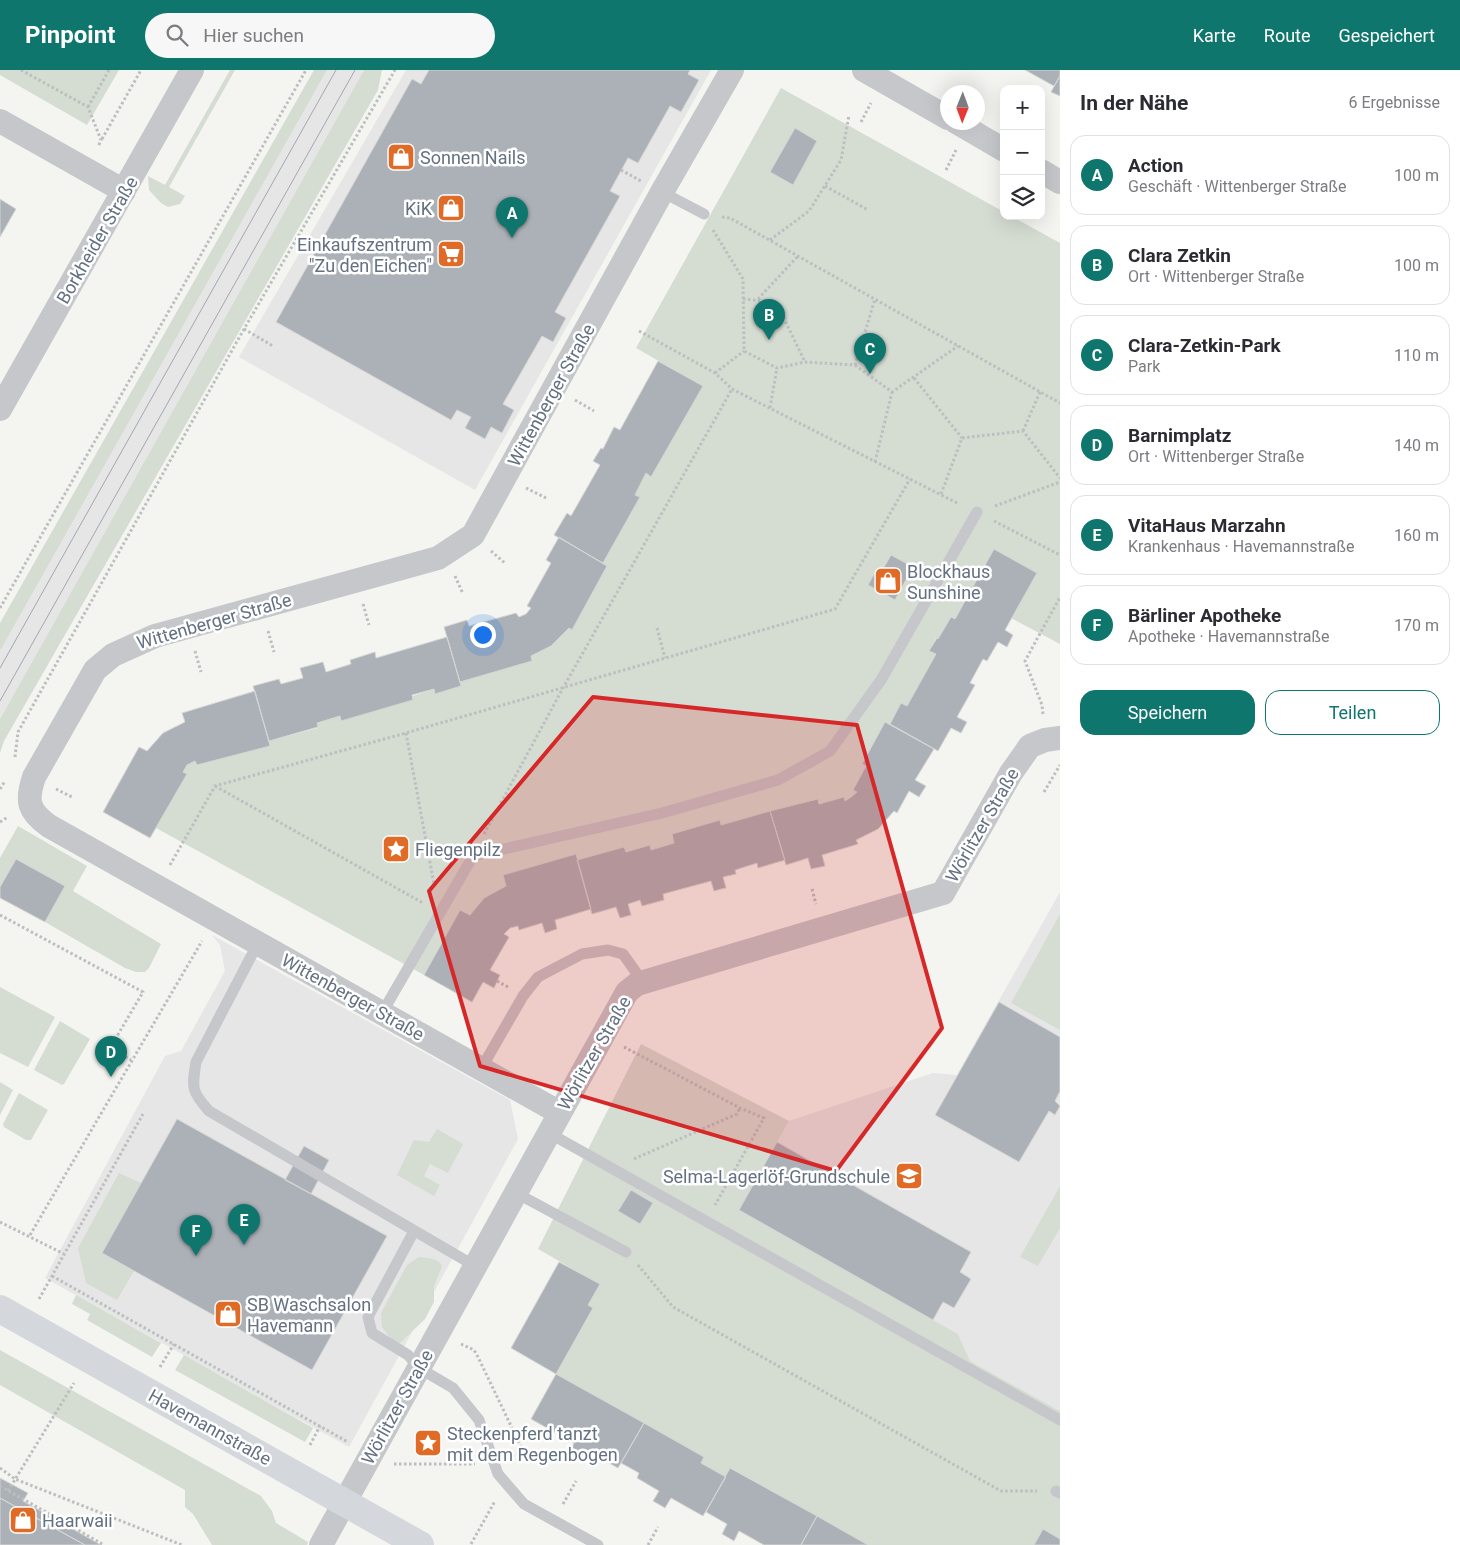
<!DOCTYPE html>
<html lang="de">
<meta charset="utf-8">
<style>
:root{--surface:#fff;--page:#f7f7f7;--text:#2b2b33;--muted:#7c7c81;--line:#e1e1e2;--accent:#0f766e}
body{margin:0;font-family:Roboto,sans-serif;background:var(--page);color:var(--text)}
.controls{position:absolute;right:15px;top:15px;display:grid;overflow:hidden;border-radius:10px;box-shadow:0 5px 20px #0002}
.controls button{width:45px;height:45px;display:grid;place-items:center;padding:0;border:0;border-bottom:1px solid var(--line);background:var(--surface);color:var(--text);font:25px sans-serif}
.compass{position:absolute;left:940px;top:15px;width:45px;height:45px;border-radius:50%;background:var(--surface);box-shadow:0 5px 20px #0002;rotate:181deg}
.you{position:absolute;left:482px;top:564px;width:18px;height:18px;margin:-12px;border:4px solid #fff;border-radius:50%;background:#1a73e8;box-shadow:0 0 0 8px #1a73e833}
.badge{display:grid;place-items:center;width:32px;height:32px;border-radius:50%;background:var(--accent);color:#fff;font-size:16px;font-weight:700}
.pin{position:absolute;translate:-50% -41px;filter:drop-shadow(0 1px 2px #0008)}
.pin::after{content:'';position:absolute;top:26px;width:18px;height:15px;background:inherit;clip-path:polygon(0 0,100% 0,50% 100%)}
.list{margin:0;padding:0;list-style:none}
h2{display:flex;justify-content:space-between;align-items:center;height:65px;margin:0;padding:0 20px;font-size:21px}
h2 small{font-size:16px;font-weight:400;color:var(--muted)}
.list li{display:grid;grid-template-columns:32px 1fr auto;gap:15px;align-items:center;box-sizing:border-box;height:80px;margin:0 10px 10px;padding:0 10px;border:1px solid var(--line);border-radius:15px}
.list b{display:block;font-size:19px;white-space:nowrap}
.list p{margin:0;font-size:16px;white-space:nowrap;color:var(--muted)}
.list em{font-size:16px;font-style:normal;color:var(--muted)}
.actions{display:flex;gap:10px;padding:15px 20px}
.actions a{flex:1;padding:11px 0;border:1px solid var(--accent);border-radius:15px;text-align:center;font-size:18px;color:var(--accent)}
.actions .main{background:var(--accent);color:#fff}
.icon{flex:none;width:28px;height:28px;fill:none;stroke:currentColor;stroke-width:2;stroke-linecap:round;stroke-linejoin:round}
.map{position:relative;flex:none;width:1060px;height:1475px;overflow:hidden}
header{display:flex;align-items:center;gap:30px;box-sizing:border-box;height:70px;padding:0 25px;background:var(--accent);color:#fff}
header strong{font-size:24px}
nav{display:flex;gap:28px;margin-inline-start:auto;font-size:18px}
.search{width:350px;height:45px;background:var(--page);display:flex;align-items:center;gap:12px;box-sizing:border-box;padding:0 18px;border-radius:28px;color:var(--muted);font-size:19px}
main{display:flex}
aside{flex:1;background:var(--surface)}
.map>svg:first-child{display:block}
</style>
<header>
<strong>Pinpoint</strong>
<div class="search"><svg class="icon" aria-label="search" viewBox="0 0 24 24"><circle cx="10" cy="10" r="6"/><path d="M15 15l6 6"/></svg>Hier suchen</div>
<nav><a>Karte</a><a>Route</a><a>Gespeichert</a></nav>
</header>
<main>
<div class="map">
<svg width="1060" height="1475" viewBox="0 0 1060 1475">
<rect width="100%" height="100%" fill="#f4f5f1"/>
<path fill="#e5e6e5" d="M327,0H364L0,649V581Z
M406,0H711L475,420L239,287Z
M1060,822V1341L970,1291L958,1264L739,1140L789,1051L933,1003L957,1005Z
M212,865L510,1030L518,1069L349,1377L45,1208L165,986L181,981L225,901L220,875Z"/>
<path fill="#d5dcd2" d="M0,0H119L87,55L0,5Z
M230,0H235L169,117L185,126L180,134L168,137L161,133L149,120L148,106L165,115Z
M314,0H327L0,581V553Z
M364,0H382L378,20L4,671L0,683V649Z
M781,18L1004,142V146H1011L1060,173V574L1011,548L1037,503L994,479L955,549L951,547L938,569L936,568L930,581L936,584L907,636L901,633L890,654L885,652L862,694L866,696L853,719L857,722L845,731L844,727L819,734L817,729L721,755L720,750L672,764L674,773L651,780L650,775L626,782L624,777L577,790L506,816L484,828L470,845L460,840L424,905L156,758L187,704L183,702L187,695L195,691L197,695L270,676L269,671L318,658L317,653L340,646L341,650L434,619L435,623L460,616V612L531,591V586L551,576L569,558L572,559L607,496L603,493L639,427L635,425L646,403L651,406L703,316L636,278Z
M18,756L87,796L73,821L161,874L149,898L145,902H136L125,898L45,852L65,816L16,789L0,817V788Z
M1060,844V960L1011,933Z
M0,917L55,947L28,997L0,983Z
M60,951L90,969L64,1014L62,1015L34,1000Z
M641,974L789,1051L739,1140L958,1264L970,1291L1060,1341V1469L1043,1459L1034,1475H868L731,1398L726,1407L701,1393L704,1387L556,1304L593,1239L588,1235L599,1214L538,1179Z
M0,1012L13,1020L0,1045Z
M19,1023L48,1040L31,1070H26L4,1057L3,1054Z
M437,1059L463,1074L448,1103L430,1094L424,1106L440,1115L434,1126L397,1105L414,1070L429,1072Z
M119,1103L141,1113L102,1183L134,1201L117,1230L86,1213L78,1178Z
M1060,1116V1158L1038,1196L1020,1187Z
M419,1187C429,1188 437,1188 442,1196L434,1216V1232L425,1249L400,1273L393,1272L382,1257L381,1243L407,1195Z
M76,1225L161,1273L152,1287L87,1250L90,1244L72,1234Z
M0,1280L261,1426L272,1441L276,1453L308,1472L307,1475H212L193,1444L185,1437V1420L0,1315Z
M184,1285L313,1358L305,1372L175,1300Z"/>
<path fill="#abb1b7" stroke="#d6d6d4" d="M429,0H690L688,4L699,10L681,42L670,36L638,93L628,88L610,121L620,126L555,242L566,248L553,272L542,266L503,334L514,340L502,363L491,357L485,369L465,358L471,347L457,340L451,350L276,252L412,9L421,14Z
M1025,0H1060V6L1054,16Z
M1060,6V26L1051,22Z
M795,58L817,71L793,115L770,102Z
M0,129L16,139L0,167Z
M658,291L703,316L651,407L646,403L635,425L640,427L603,493L554,465L567,443L571,446L600,395L593,391L601,378L603,379L614,357L620,360Z
M559,467L607,496L572,560L569,558L551,576L531,586L532,591L460,612L444,557L467,550L469,556L516,543L519,547L526,544L531,538L527,536L551,493L546,490Z
M994,479L1037,503L1005,560L1013,565L1007,577L998,572L987,591L983,589L970,613L975,615L957,647L967,652L961,663L951,658L938,681L890,654L901,633L907,636L936,584L929,581L937,568L938,569L951,547L955,549Z
M891,485L913,497L895,530L868,515L874,504L879,506Z
M447,567L461,616L435,624L434,619L412,625L413,630L341,651L340,646L317,653L318,657L269,671L253,616L279,609L281,614L303,608L300,598L323,592L326,602L351,594L350,590L375,582L376,588Z
M255,621L270,676L197,695L195,691L187,695L183,702L187,704L150,768L103,742L139,677L147,681L163,663L185,652L182,643Z
M885,652L934,679L915,710L926,716L919,727L909,721L897,743L894,741L878,759L856,770L858,774L822,785L825,796L811,799L808,788L786,795L770,741L818,729L819,734L844,727L845,731L851,727L857,722L853,720L866,696L862,694Z
M770,741L785,790L758,798L757,793L735,800L736,804L723,807L726,818L721,819L714,821L711,811L663,824L664,830L642,836L640,830L628,834L631,845L620,848L616,837L592,844L577,790L624,777L626,782L650,775L651,780L674,773L672,764L720,750L721,755Z
M576,784L591,839L555,850L557,859L545,863L542,853L519,860L518,856L510,858L504,864L509,867L490,900L500,905L494,918L483,912L472,932L424,905L460,840L470,845L484,828L506,816L503,805Z
M16,789L65,816L45,852L0,828V817Z
M999,932L1060,967V1021L1055,1031L1060,1036L1055,1045L1049,1041L1019,1092L935,1045Z
M177,1049L387,1166L312,1300L102,1183Z
M777,1072L971,1182L960,1202L971,1209L954,1238L943,1232L933,1250L739,1140Z
M304,1076L329,1090L311,1124L285,1110Z
M631,1120L653,1133L640,1154L618,1141Z
M559,1192L600,1214L588,1235L593,1238L556,1304L511,1278Z
M556,1304L644,1353L618,1398L586,1380L580,1390L569,1383L574,1373L531,1349Z
M644,1353L704,1387L701,1393L726,1407L703,1446L671,1428L665,1438L653,1431L659,1421L637,1408L639,1403L621,1393Z
M730,1398L817,1446L801,1475H764L739,1461L734,1471L722,1464L727,1454L706,1442Z
M0,1408L28,1423L23,1431L101,1475H85L0,1428Z
M0,1428L85,1475H0Z
M817,1446L868,1475H801Z
M1043,1459L1060,1469V1475H1034Z"/>
<g fill="none" stroke-linecap="round" stroke-linejoin="round">
<path stroke="#bcbec0" stroke-width="3" stroke-dasharray="2.5 2.5" stroke-linecap="butt" d="M21,0L88,37L101,70L98,77
M88,37L109,0
M861,52L871,33
M102,69L141,0
M621,100L641,111
M946,100L956,80
M825,116L868,140
M722,147L730,148L1060,333
M713,160L743,209L744,281L777,298L805,292L855,295L875,229
M770,170L809,141L841,90L849,45
M743,229L776,232L805,292
M758,229L798,186
M244,259L273,276
M639,261L715,303L732,319L959,434
M855,295L892,322L958,276
M715,303L744,281
M914,308L962,368
M575,330L594,341
M770,338L777,298
M1023,361L1040,322
M875,392L892,322
M526,418L546,428
M941,424L962,368L1023,361L1060,408
M995,436L1060,412
M994,451L1060,485
M491,481L506,494
M455,506L463,524
M363,534L369,555
M0,538L306,0
M657,558L665,588
M268,561L274,582
M195,581L201,602
M1043,644L1042,635L1025,591L1060,527
M406,663L434,814
M15,687L18,662L244,259L395,0
M215,716L423,833
M0,719L5,711
M56,719L72,727
M1044,722L1060,695
M0,752L8,747
M484,764L563,618L732,319
M170,795L215,716L406,663L835,539L910,409
M812,819L816,834
M0,845L143,922L110,978L131,990
M497,911L508,917
M624,977L740,1038L764,1048L715,1135
M634,1089L737,1044L740,1038
M0,1152L64,1184
M30,1165L202,871
M638,1195L673,1237L1001,1421H1037
M52,1206L348,1372
M39,1229L143,1044
M461,1274L474,1280L478,1287L523,1381L537,1389
M160,1297L174,1274
M310,1375L320,1356
M512,1386L523,1381
M394,1394H475
M0,1398L15,1409L182,1475
M0,1416L104,1475
M8,1421L74,1313
M563,1434L576,1411
M471,1474L495,1431
M648,1475L658,1457"/>
<path stroke="#c5c7cb" stroke-width="11" d="M662,122L704,144
M258,873L196,992C192,1018 191,1021 209,1041L475,1196
M382,943L473,786L662,743L778,710L830,681L881,610L977,442
M481,999L523,926L538,907L582,884L608,880L623,884L643,912
M549,1063L1060,1350
M516,1123L626,1182
M414,1161L368,1247L372,1263L408,1285L419,1298L453,1318L479,1350L498,1404L524,1434L598,1475
M1056,1421L1060,1423"/>
<path stroke="#c5c7cb" stroke-width="24" d="M864,0L948,48
M0,51L124,121
M956,52L1004,80
M1041,101L1060,112
M0,339L192,0
M560,1043L49,756C28,741 26,731 34,707L95,600L113,585L155,566L438,488L473,465L662,122L732,0
M321,1475L627,922L637,914L943,823L1011,703L1030,676L1045,670L1060,668"/>
<path stroke="#d4d8dc" stroke-width="28" d="M0,1239L420,1475"/>
<path stroke="#a3a7ae" stroke-width="1" d="M0,598L336,0
M0,631L355,0"/>
</g>
<path fill="#d62828" fill-opacity="0.2" stroke="#d62828" stroke-width="4" stroke-linejoin="round" d="M593,627L857,655L942,958L836,1101L480,996L429,821Z"/>
<defs>
<g id="shop-square" transform="scale(1.4375)"><rect x="-9" y="-9" width="18" height="18" rx="4" fill="#e06b26" stroke="#fff"/><path d="M-5-2.5h2.3a2.7 3.5 0 0 1 5.4 0H5L5.5 6h-11ZM-1.5-2.5h3a1.5 2.3 0 0 0-3 0Z" fill="#fff"/></g>
<g id="supermarket-square" transform="scale(1.4375)"><rect x="-9" y="-9" width="18" height="18" rx="4" fill="#e06b26" stroke="#fff"/><path d="M-6-5.5h2.5l.6 2H6L4.5 2H-2.5L-4.4-4H-6ZM-1.5 3.2a1.3 1.3 0 1 0 .1 0ZM3 3.2a1.3 1.3 0 1 0 .1 0Z" fill="#fff"/></g>
<g id="sight-square" transform="scale(1.4375)"><rect x="-9" y="-9" width="18" height="18" rx="4" fill="#e06b26" stroke="#fff"/><path d="M0-6L1.8-2.2L6-1.7L2.9 1.2L3.7 5.4L0 3.3L-3.7 5.4L-2.9 1.2L-6-1.7L-1.8-2.2Z" fill="#fff"/></g>
<g id="school-square" transform="scale(1.4375)"><rect x="-9" y="-9" width="18" height="18" rx="4" fill="#e06b26" stroke="#fff"/><path d="M0-5L7-2L0 1L-7-2ZM-4 1L0 2.5L4 1V4Q0 6-4 4Z" fill="#fff"/></g>
</defs>
<g fill-rule="evenodd">
<use href="#shop-square" x="401" y="87"/>
<use href="#shop-square" x="451" y="138"/>
<use href="#supermarket-square" x="451" y="184"/>
<use href="#shop-square" x="888" y="511"/>
<use href="#sight-square" x="396" y="779"/>
<use href="#school-square" x="909" y="1106"/>
<use href="#shop-square" x="228" y="1244"/>
<use href="#sight-square" x="428" y="1373"/>
<use href="#shop-square" x="23" y="1450"/>
</g>
<g text-anchor="middle" dominant-baseline="central" stroke-width="5" stroke-linejoin="round" paint-order="stroke">
<g font-size="18" fill="#647182" stroke="#fff" text-anchor="start">
<text x="420" y="87">Sonnen Nails</text>
<text x="432" y="138" text-anchor="end">KiK</text>
<text x="432" y="174" text-anchor="end">Einkaufszentrum<tspan x="432" dy="21">"Zu den Eichen"</tspan></text>
<text x="907" y="501">Blockhaus<tspan x="907" dy="21">Sunshine</tspan></text>
<text x="415" y="779">Fliegenpilz</text>
<text x="890" y="1106" text-anchor="end">Selma-Lagerlöf-Grundschule</text>
<text x="247" y="1234">SB Waschsalon<tspan x="247" dy="21">Havemann</tspan></text>
<text x="447" y="1363">Steckenpferd tanzt<tspan x="447" dy="21">mit dem Regenbogen</tspan></text>
<text x="42" y="1450">Haarwaii</text>
</g>
<g font-size="18" fill="#647182" stroke="#fff">
<text transform="translate(97 170) rotate(-60)">Borkheider Straße</text>
<text transform="translate(551 325) rotate(-61)">Wittenberger Straße</text>
<text transform="translate(214 551) rotate(-16)">Wittenberger Straße</text>
<text transform="translate(982 755) rotate(-60)">Wörlitzer Straße</text>
<text transform="translate(353 927) rotate(29)">Wittenberger Straße</text>
<text transform="translate(594 983) rotate(-60)">Wörlitzer Straße</text>
<text transform="translate(397 1337) rotate(-61)">Wörlitzer Straße</text>
<text transform="translate(210 1357) rotate(29)">Havemannstraße</text>
</g>
</g>
</svg>
<div class="controls">
<button>+</button>
<button>−</button>
<button><svg class="icon" aria-label="layers" viewBox="0 0 24 24"><path d="M12 4l9 5-9 5-9-5zM3 14l9 5 9-5"/></svg></button>
</div>
<svg class="compass" viewBox="-18 -18 36 36"><path d="M0-13l5 13h-10z" fill="#e53935"/><path d="M0 13l5-13h-10z" fill="#7c7c81"/></svg>
<div class="you"></div>
<div class="pin badge" style="left:512px;top:168px">A</div>
<div class="pin badge" style="left:769px;top:270px">B</div>
<div class="pin badge" style="left:870px;top:304px">C</div>
<div class="pin badge" style="left:111px;top:1007px">D</div>
<div class="pin badge" style="left:244px;top:1175px">E</div>
<div class="pin badge" style="left:196px;top:1186px">F</div>
</div>
<aside>
<h2>In der Nähe<small>6 Ergebnisse</small></h2>
<ul class="list">
<li><span class="badge">A</span><div><b>Action</b><p>Geschäft · Wittenberger Straße</p></div><em>100 m</em></li>
<li><span class="badge">B</span><div><b>Clara Zetkin</b><p>Ort · Wittenberger Straße</p></div><em>100 m</em></li>
<li><span class="badge">C</span><div><b>Clara-Zetkin-Park</b><p>Park</p></div><em>110 m</em></li>
<li><span class="badge">D</span><div><b>Barnimplatz</b><p>Ort · Wittenberger Straße</p></div><em>140 m</em></li>
<li><span class="badge">E</span><div><b>VitaHaus Marzahn</b><p>Krankenhaus · Havemannstraße</p></div><em>160 m</em></li>
<li><span class="badge">F</span><div><b>Bärliner Apotheke</b><p>Apotheke · Havemannstraße</p></div><em>170 m</em></li>
</ul>
<div class="actions"><a class="main">Speichern</a><a>Teilen</a></div>
</aside>
</main>
